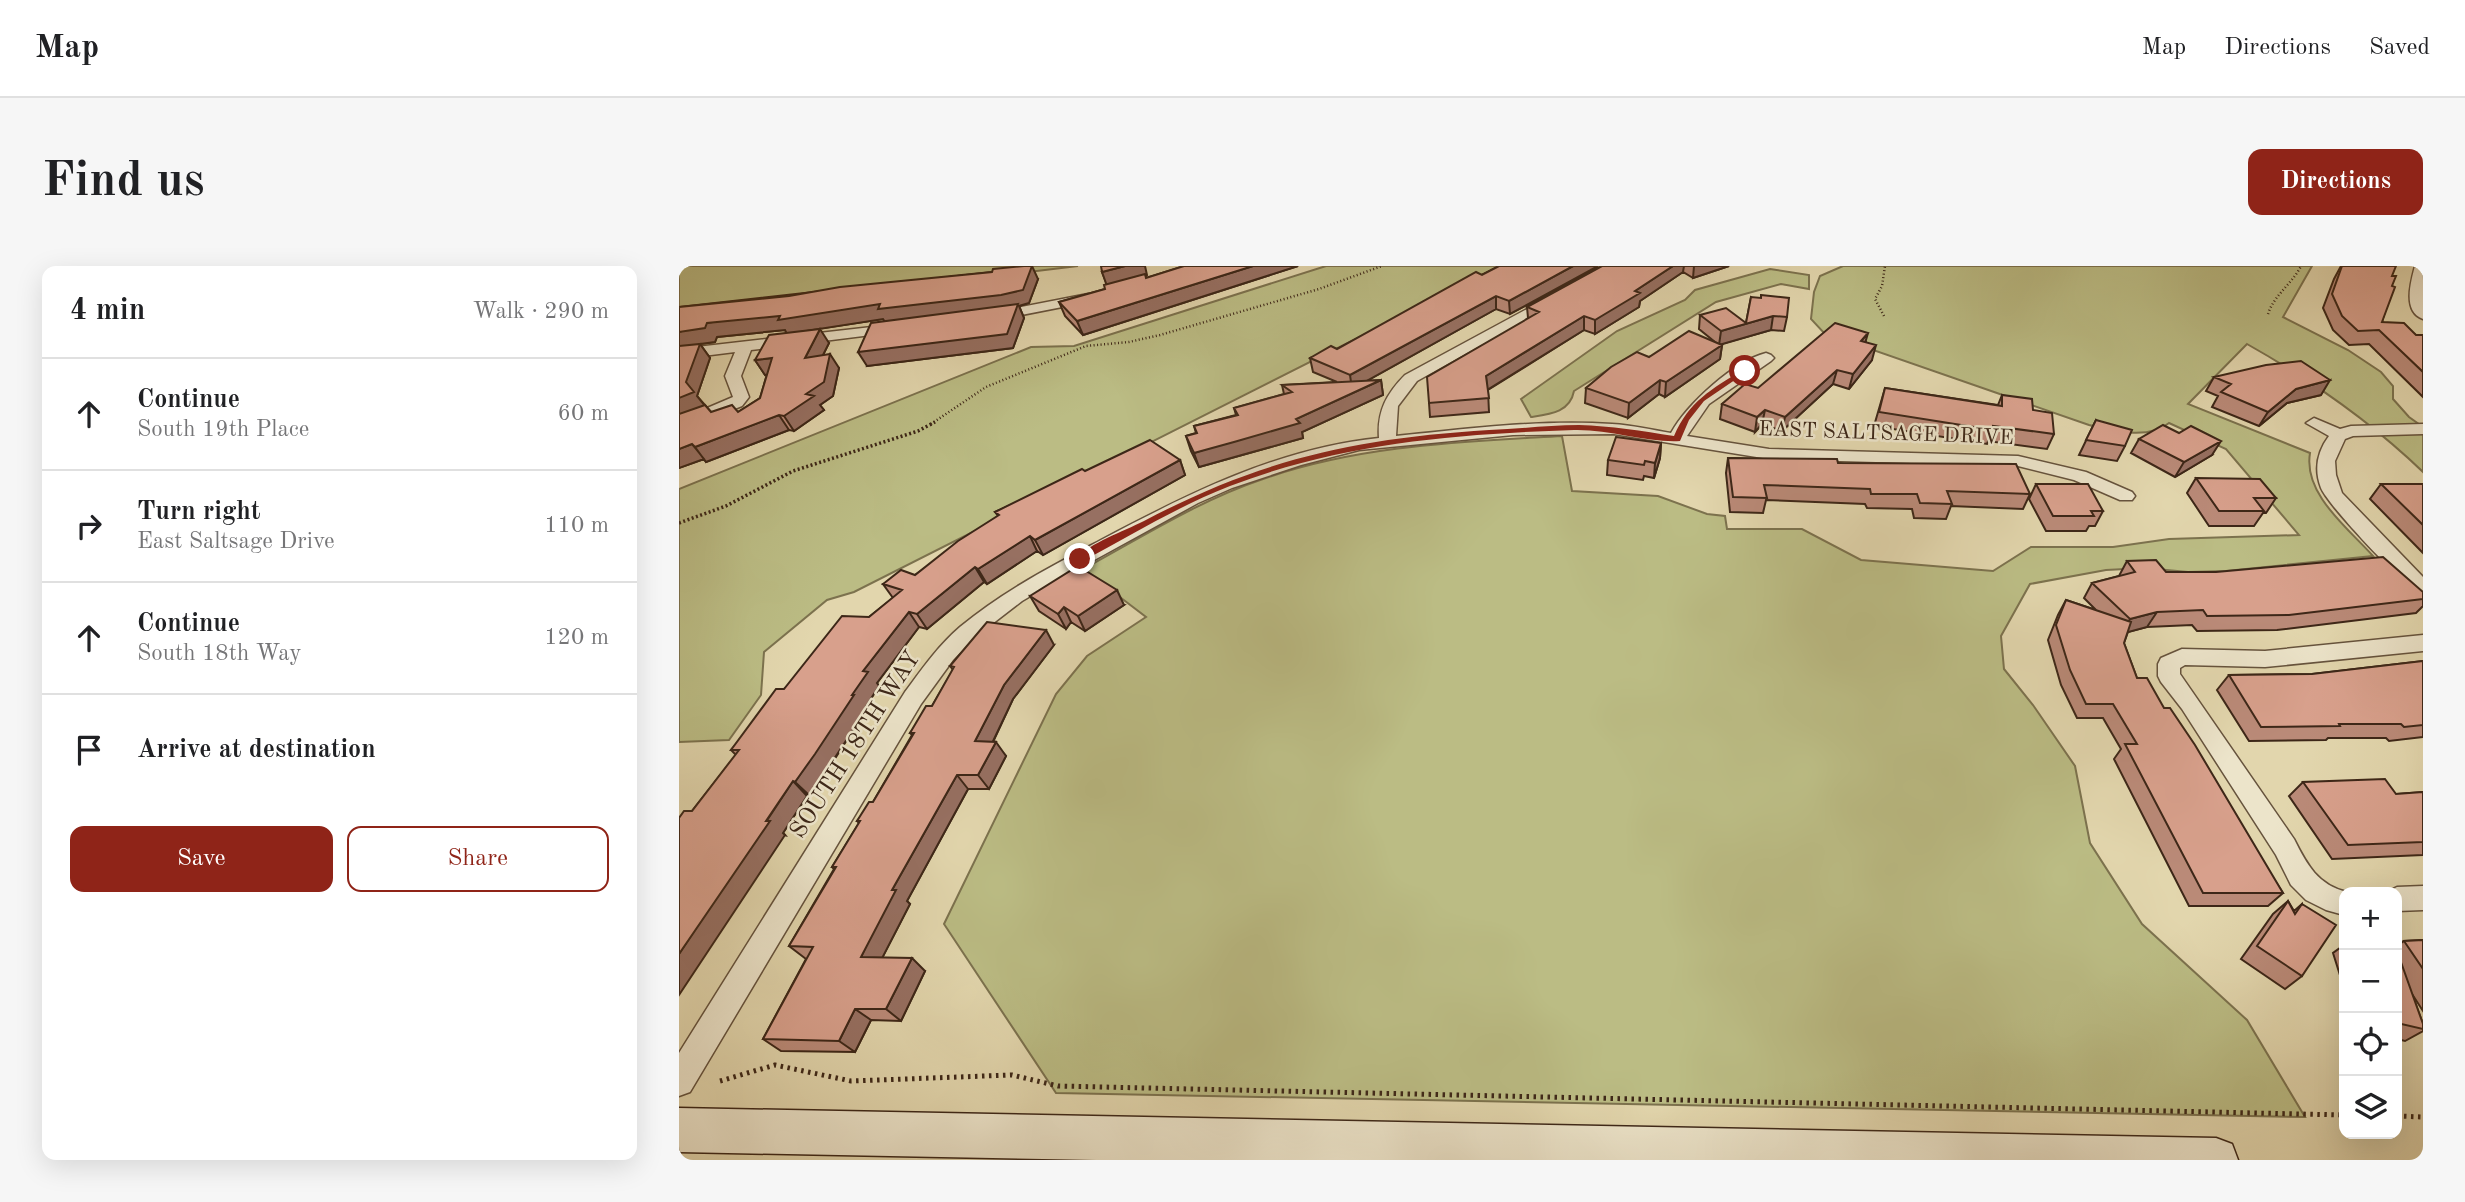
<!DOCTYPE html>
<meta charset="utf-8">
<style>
:root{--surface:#fff;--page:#f6f6f6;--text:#202124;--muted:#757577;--line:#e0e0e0;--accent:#8f2418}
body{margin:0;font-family:"Old Standard TT",serif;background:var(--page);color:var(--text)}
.controls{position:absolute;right:21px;bottom:21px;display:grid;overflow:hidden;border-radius:14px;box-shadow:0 7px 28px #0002}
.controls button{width:63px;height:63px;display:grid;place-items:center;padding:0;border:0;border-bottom:2px solid var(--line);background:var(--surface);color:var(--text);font:35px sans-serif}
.stop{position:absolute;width:21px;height:21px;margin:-16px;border:5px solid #8f2418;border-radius:50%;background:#fff}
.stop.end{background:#8f2418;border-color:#fff;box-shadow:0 2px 7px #0008}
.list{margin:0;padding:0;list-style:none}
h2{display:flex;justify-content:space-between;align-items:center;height:91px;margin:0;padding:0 28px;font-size:30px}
h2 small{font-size:23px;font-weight:400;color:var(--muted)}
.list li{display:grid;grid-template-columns:46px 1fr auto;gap:21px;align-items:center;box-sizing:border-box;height:112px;padding:0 28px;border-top:2px solid var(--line)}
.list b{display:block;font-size:26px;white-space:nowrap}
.list p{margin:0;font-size:23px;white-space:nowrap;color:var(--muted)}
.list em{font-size:23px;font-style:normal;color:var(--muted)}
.actions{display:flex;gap:14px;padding:21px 28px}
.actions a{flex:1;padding:16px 0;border:2px solid var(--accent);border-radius:14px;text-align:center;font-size:24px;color:var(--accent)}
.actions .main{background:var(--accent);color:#fff}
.icon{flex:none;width:38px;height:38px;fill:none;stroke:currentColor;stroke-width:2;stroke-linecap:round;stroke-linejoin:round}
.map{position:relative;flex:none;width:1744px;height:894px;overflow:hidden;border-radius:14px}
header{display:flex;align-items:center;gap:42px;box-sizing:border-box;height:98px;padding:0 35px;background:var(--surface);border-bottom:2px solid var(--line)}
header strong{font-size:33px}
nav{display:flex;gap:38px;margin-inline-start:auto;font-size:24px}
.intro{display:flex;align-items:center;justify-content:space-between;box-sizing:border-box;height:168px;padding:0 42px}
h1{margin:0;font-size:49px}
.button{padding:18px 32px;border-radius:14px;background:var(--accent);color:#fff;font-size:24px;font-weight:700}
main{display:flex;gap:42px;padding:0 42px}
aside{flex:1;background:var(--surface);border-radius:14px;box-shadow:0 7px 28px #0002}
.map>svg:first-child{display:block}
</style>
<header>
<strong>Map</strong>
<nav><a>Map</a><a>Directions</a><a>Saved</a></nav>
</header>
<div class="intro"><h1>Find us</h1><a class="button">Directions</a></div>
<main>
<aside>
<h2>4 min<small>Walk · 290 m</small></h2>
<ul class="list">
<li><svg class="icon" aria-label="ahead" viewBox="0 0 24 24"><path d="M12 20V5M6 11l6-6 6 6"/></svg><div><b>Continue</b><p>South 19th Place</p></div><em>60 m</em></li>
<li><svg class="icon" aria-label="right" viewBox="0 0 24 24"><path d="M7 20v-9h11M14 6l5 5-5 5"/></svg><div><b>Turn right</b><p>East Saltsage Drive</p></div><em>110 m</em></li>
<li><svg class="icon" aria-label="ahead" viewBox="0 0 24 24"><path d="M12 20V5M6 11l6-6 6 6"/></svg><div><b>Continue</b><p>South 18th Way</p></div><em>120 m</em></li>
<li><svg class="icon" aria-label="arrive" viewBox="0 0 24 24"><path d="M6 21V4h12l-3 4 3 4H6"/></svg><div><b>Arrive at destination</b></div></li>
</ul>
<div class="actions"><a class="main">Save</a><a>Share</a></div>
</aside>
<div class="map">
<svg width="1744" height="894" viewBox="0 0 1744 894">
<rect width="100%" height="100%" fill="#e2d6ad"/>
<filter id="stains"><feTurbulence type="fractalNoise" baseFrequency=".00286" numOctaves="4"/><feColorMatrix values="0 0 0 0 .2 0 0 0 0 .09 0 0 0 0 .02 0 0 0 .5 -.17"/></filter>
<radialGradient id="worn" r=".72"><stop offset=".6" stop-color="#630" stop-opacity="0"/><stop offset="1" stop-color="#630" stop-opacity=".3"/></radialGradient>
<path fill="#bbbc84" stroke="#7c724e" stroke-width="2" d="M0,0H399L0,48Z
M647,0H821L175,326L148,334L85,386L82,429L50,474L0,476V223L352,81L395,80Z
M1164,0H1633L1604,51L1669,84L1702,106L1714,120V133L1730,151L1744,161V206C1691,155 1632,114 1568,78L1509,138L1631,187C1624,228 1669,262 1694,290L1547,305L1509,306L1466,302L1427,304L1351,318L1322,370L1325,403L1354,439L1396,500L1411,577L1463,658L1568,754L1626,851L377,827L265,658L377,428L408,390L467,351L404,303C463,271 521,234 584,213C681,179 782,176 883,170L893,225L979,230L1028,248L1046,250L1048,263H1123L1182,294L1314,305L1352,281H1434L1490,273L1620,269L1547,183L1490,157C1470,174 1433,165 1410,159L1145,67L1132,53L1135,26L1141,10Z
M1091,3L1130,9V23L1102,18L1037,36L895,125C891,146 872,148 852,151L842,133L938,65L1006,34L1016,24Z"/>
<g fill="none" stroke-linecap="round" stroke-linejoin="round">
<g stroke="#66533d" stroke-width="3">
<path id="street" d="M1736,0H1744V53C1723,46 1732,15 1736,0Z
M409,28L416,32L414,35L312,55L305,51L312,47Z
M874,29L881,33L879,36L738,115L719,140L717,170C788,163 862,153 933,158C953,159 973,164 992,167C1008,138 1055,95 1087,87L1092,89L1095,92L1092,95L1030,138L1008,170L1090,183L1339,190L1407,206L1453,226L1456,230L1453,234H1441L1395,214L1339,200L1090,193L935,168L834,169L680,184L622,199L553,222L519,237L377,315L343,335L295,372L274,394L242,438L11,826L0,830V787L226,426C243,403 259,380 281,361C324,325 373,300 422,274C509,228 600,182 700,172C698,145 708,127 726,109Z
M219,58L224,59L226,62L224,65L72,84L62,110L70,131L63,140L0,165V154L54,131L46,110L56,86L0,93V83Z
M1635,152L1661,163L1672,160L1744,158V168L1674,170L1666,173L1656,195L1657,209L1663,227L1744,311V329C1729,325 1649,239 1642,222C1635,204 1638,186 1650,170L1627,157Z
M1744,369V385L1586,401L1506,399L1501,402V408L1615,573C1628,599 1639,619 1668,626H1665V649L1647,644L1627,634L1612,619L1597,589L1503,443L1482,416L1479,410V398L1482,392L1503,383L1586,385Z
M1744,620V644L1718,645V626H1708L1718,621Z"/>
</g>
<g stroke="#3d2718" stroke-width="3">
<path id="secondary" d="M0,842L1537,872L1553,878L1559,894H417L0,886Z"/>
</g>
<path stroke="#3d2718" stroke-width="2.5" stroke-dasharray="1 2.5" stroke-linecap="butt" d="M1589,48C1595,29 1613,18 1622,0
M1205,50L1196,33L1203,20L1206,0
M252,158L307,121L407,80L450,76L481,69L640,23L703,0"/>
<path stroke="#3d2718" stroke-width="3.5" stroke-dasharray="2 2.5" stroke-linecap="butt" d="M0,257L47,240L114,205L239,165L256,156"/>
<path stroke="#3d2718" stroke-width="5" stroke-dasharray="2.5 4.5" stroke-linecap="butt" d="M41,815L96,799L172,815L333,809L379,820L1665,849
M1718,850L1744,851"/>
<use href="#street" fill="#ece4ca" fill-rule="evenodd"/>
<use href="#secondary" fill="#ece4ca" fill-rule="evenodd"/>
</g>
<path fill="#ba8a78" stroke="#3d2718" stroke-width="2" fill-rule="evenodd" d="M505,0H619L404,69L386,50L380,36L426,23L428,19L423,6L468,9H466L467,12Z
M820,0H919L831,48L817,43L688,115L702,114L704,129L623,166L624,172L520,201L512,185L507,170L517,167L515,160L557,149L555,142L605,128L603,119L658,116L634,106L631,92L658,83Z
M923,0H1050L1014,12L1004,6L961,35L960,41L916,68L905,64L809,124L810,146L751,151L750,137L849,52L848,41Z
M1662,0L1713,10V20L1703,56L1737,69H1744V131L1690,78L1670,79L1654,64L1644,42L1655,13Z
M313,6L359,13L350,37L340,40L345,52L334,82L188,100L206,55L204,53L125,65L150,77L144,89L160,102L154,130L141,139L145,144L115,165L110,164L27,196L25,193L0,202V41ZM106,64L108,67L76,94L86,109L88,108L81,132L59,146H32L18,130L31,92L21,78L36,76L38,71Z
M1072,31L1108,51L1105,65L1092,64L1042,78L1043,79L1041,93L986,131L980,128L949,152L906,137L907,122L970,91L1036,76L1020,63L1021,49L1067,57Z
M1187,76L1193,94L1170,123L1154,118L1103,165L1083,158L1076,166L1041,153L1043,138Z
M1535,111L1642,129L1608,137L1580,160L1533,141L1539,130L1527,125Z
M1206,122L1319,139L1323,129L1354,144L1375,168L1368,183L1309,175L1308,178L1195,160Z
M1417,154L1446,180L1438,195L1400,189Z
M1460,173L1533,189L1496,211L1452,187Z
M982,177L981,192L975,212L965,210L964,214L928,209L929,194Z
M1049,192L1159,197L1351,228L1344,243L1272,240L1267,253L1235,252L1233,243L1188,242L1186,238L1087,234L1084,247L1051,246L1047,207Z
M501,194L506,209L364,289L358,285L308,318L305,316L248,363L240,361L198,417L200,420L186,442L187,444L150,502L131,530H128L104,567L106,569L13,545L57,489L52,484L105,423L190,351L214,332L204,318L236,309L319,250L316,246L406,205Z
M1517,212L1597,232L1587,247H1584L1575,260H1530L1508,227Z
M1357,218L1424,245L1416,260H1410L1407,265H1367L1350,233Z
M1702,218H1744V287L1691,233Z
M1448,295L1487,306L1744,326V340L1737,347L1598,364L1518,365L1513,359L1468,361L1449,366L1445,377L1458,412L1485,442L1604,627L1589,640H1510L1435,493L1442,483L1424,452H1398L1382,419L1369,374L1379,349L1387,334L1417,344L1405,332L1413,317L1440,310Z
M351,330L445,339L406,365L392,356L387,363L360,345Z
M375,379L334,433L314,476L327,490L310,523H289L228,635L231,638L203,692L246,705L222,755L192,754L176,786L102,785L84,773L127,693L110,680L155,603L153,601L180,557L178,555L194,536L233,469L231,467L253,440L274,404L271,400Z
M1744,395V471L1710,475L1707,472H1649L1647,474L1570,475L1538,424L1550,409L1633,408Z
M1624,516L1717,528L1744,526V589L1653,593L1610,530Z
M1609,635L1615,645L1623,638V710L1606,723L1562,693L1594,648Z
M1744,674V745L1733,728L1744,758V765L1726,775L1718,773V680L1725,675Z
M1665,679V722L1654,687Z"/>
<path fill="#977062" stroke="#3d2718" stroke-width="2" d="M353,0L359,13L350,37L340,40L345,52L334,82L188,100L179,86L206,56L204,53L108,68L106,64L38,71L36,76L21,78L31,92L18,130L26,140L0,151V132L7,116L0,81V66L28,57Z
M446,0H466L468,9L428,20L423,6Z
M574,0H619L404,69L398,55Z
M894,0H919L831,48L830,35Z
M994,0H1005L1004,6L961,35L960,41L916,68V54L956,25Z
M1015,0H1050L1014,12Z
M817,30V43L673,123L671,109Z
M905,50V64L808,124L807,110Z
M1094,50L1092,64L1040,79L1042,65Z
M141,63L150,77L135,107L126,92Z
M1189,67L1185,81L1182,75Z
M1043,79L1041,93L986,131L987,116Z
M1197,79L1193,94L1170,123L1174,108Z
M151,88L160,102L154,130L141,139L145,144L115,165L105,150L127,128Z
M93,92L102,107L86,109L76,94Z
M1158,104L1154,118L1103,165L1106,151Z
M702,114L704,129L623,166L624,172L520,201L515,187L617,153Z
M981,114L980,128L949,152L950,137Z
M1651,114L1642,129L1608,137L1580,160L1589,146L1617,123Z
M1086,144L1083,158L1076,166L1078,151Z
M100,149L110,164L27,196L16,181Z
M1542,175L1533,189L1496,211L1505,196Z
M982,177L981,192L975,212L976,197Z
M13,178L25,193L0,202V183Z
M501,194L506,209L364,289L356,274Z
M351,270L358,285L308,318L299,303Z
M296,301L305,316L248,363L238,348Z
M438,324L445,339L406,365L399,350Z
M385,341L392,356L387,363L379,348Z
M230,346L240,361L198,417L200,420L186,442L187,444L131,530L116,516L173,429L184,405Z
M1478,346L1468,361L1442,368L1451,353Z
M367,364L375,379L334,433L307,490L296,475L325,419Z
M317,476L327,490L310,523L299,509Z
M278,509L289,523L228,635L231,638L197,704L182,691L213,624Z
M114,515L128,530L104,567L106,569L0,729V688Z
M233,692L246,705L222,755L207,743Z
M176,743L192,754L176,786L160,775Z"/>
<path fill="#d8a08c" stroke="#3d2718" stroke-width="2" d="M345,0H353L344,24L322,29L199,43L201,38L99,54L101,50L28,57L26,62L0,66V41L110,30L161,21L313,6L314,3Z
M422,0H446L423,6Z
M505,0H574L398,55L380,36L426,23L425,19L466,8L467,12Z
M820,0H894L830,35L817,30L671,109L631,92L652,80L658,83L797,6L803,9Z
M923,0H994L956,25L961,27L916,54L905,50L807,110L810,132L750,137L748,111L860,46L848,41Z
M1663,0H1717L1713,10H1717L1713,20L1716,21L1703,56L1725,57L1737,69H1744V106L1700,64L1679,65L1663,50L1653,28Z
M1082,29L1110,32L1108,51L1094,50L1042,65L1021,49L1047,42L1067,57L1072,31L1082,32Z
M339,38L328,68L179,86L192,57Z
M1156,57L1189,67L1182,75L1197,79L1174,108L1158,104L1106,151L1086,144L1078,151L1043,138L1066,118L1079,122Z
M141,63L126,92L151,88L145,116L127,128L135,130L105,150L100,149L16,181L13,178L0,183V148L26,139L32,146L53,139L59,146L81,132L93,92L76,94L90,69Z
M1010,65L1043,79L987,116L981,114L950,137L907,122L932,101L958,86L970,91Z
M21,78L7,116L15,126L0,132V80Z
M1622,95L1651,114L1617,123L1589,146L1542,126L1552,118L1535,111L1587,99Z
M702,114L617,153L621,157L555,176L515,187L507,170L518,167L515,160L559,149L555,142L613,126L603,119Z
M1206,122L1323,140V129L1353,133L1354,144L1373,147L1375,168L1314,160V164L1200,146Z
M1417,154L1453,164L1446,180L1407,174Z
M1484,159L1500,167L1512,160L1542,175L1505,196L1460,173Z
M937,171L982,177L976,197L966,195L965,199L929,194Z
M471,174L501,194L356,274L351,270L299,303L296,301L238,348L230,346L184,405L189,406L173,429H175L136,488L116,516L114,515L87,555H91L0,688V552L5,545H13L60,484H52L97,423H105L163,350L190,351L223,324L204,318L222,304L236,309L279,275L320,249L316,246L403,203L406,205Z
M1049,192L1158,193L1159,197L1337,198L1351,228L1268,225L1273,238L1241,237L1238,228H1192L1191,223L1085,219L1088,232L1054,231Z
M1517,212L1581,213L1597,232H1575L1585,245H1540Z
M1357,218H1409L1424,245H1412L1415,250H1374Z
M1702,218H1744V259Z
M1704,291L1744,326V333L1610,349L1528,350L1524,344L1478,346L1451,353L1413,317L1456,306L1448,295L1477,294L1487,306H1537Z
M399,300L438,324L399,350L385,341L379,348L351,330Z
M1387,334L1452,356L1445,377L1458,412H1468L1485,442H1491L1516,479L1604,627H1524L1446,478H1458L1434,438H1407L1391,404L1377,359Z
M308,356L367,364L325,419L296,475L317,476L299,509H278L213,624H217L182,691L233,692L207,743H176L160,775L84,773L134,681L110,680L157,601H153L181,555H178L190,536H194L235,467H231L247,440H253L275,401L271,400Z
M1744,395V459L1725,461L1722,458H1660L1661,460L1582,461L1550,409L1633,408Z
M1706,513L1717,528L1744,526V576L1669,579L1624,516Z
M1609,635L1616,648L1623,638L1657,659L1623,710L1578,680Z
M1744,674V703L1725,675Z
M1718,685L1744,758V763L1718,757Z"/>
<path fill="#8f2418" d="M1063,104L1069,105L1025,135L1010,154L1001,175C970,177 930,163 895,164C777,168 663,177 551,220C500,240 452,269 404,295L396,293C413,276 443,266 465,255C582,193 679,172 810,164C840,163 870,159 900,159C932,160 963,165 995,170C1010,135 1032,124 1063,104Z"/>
<g text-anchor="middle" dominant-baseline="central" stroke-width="5" stroke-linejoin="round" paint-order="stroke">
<g font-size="21" fill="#3d2718" stroke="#ece4ca">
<text transform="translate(1207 168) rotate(2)">EAST SALTSAGE DRIVE</text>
</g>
<g font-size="24" fill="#3d2718" stroke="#ece4ca">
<text transform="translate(177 479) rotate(-57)">SOUTH 18TH WAY</text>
</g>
</g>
<rect width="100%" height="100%" filter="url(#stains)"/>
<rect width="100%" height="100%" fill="url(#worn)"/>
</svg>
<div class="controls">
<button>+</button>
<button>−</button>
<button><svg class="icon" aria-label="locate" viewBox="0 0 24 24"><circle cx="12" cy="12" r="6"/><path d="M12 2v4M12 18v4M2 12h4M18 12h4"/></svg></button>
<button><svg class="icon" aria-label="layers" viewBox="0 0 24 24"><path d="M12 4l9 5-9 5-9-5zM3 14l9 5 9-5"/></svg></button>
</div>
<div class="stop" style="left:1066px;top:105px"></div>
<div class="stop end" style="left:401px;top:293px"></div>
</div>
</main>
